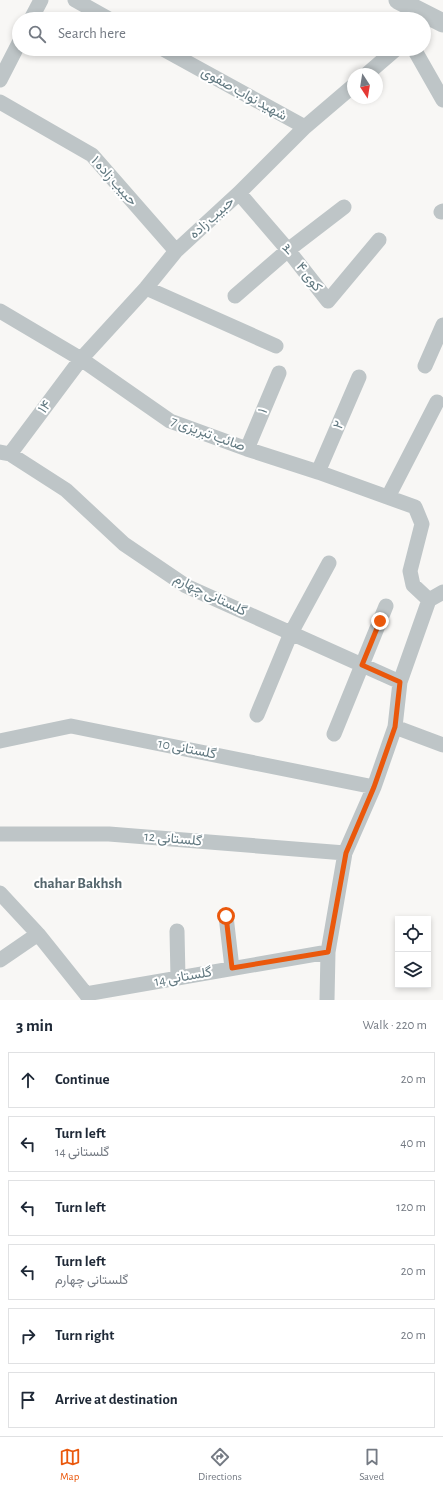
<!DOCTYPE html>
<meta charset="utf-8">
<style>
:root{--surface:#fff;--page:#f2f2f3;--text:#1f2937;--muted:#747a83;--line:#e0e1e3;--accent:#ea580c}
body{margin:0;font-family:"Alegreya Sans",Vazirmatn,sans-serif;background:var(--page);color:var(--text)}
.controls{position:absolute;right:12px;bottom:12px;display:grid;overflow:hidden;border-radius:0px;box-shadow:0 2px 6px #0003}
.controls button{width:36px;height:36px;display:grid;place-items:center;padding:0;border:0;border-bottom:1px solid var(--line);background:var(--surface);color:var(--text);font:20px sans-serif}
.compass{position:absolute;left:347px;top:68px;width:36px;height:36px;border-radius:50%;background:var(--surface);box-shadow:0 2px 6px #0003;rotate:168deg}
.stop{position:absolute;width:12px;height:12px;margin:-9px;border:3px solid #ea580c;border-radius:50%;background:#fff}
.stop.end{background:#ea580c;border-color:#fff;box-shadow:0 1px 4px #0008}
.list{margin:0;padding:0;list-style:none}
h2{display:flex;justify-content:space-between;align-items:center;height:52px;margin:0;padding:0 16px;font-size:17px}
h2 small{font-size:13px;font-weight:400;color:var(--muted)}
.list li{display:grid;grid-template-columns:26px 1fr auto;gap:12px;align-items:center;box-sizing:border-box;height:56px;margin:0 8px 8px;padding:0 8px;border:1px solid var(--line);border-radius:0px}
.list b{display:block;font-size:15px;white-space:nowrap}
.list p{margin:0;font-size:13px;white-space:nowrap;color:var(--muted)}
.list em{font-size:13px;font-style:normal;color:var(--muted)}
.icon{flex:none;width:22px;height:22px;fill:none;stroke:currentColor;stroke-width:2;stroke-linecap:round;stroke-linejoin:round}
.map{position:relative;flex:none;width:443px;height:1000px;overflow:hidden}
.search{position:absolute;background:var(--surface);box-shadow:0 2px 6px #0003;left:12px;right:12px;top:12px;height:44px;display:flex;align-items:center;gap:10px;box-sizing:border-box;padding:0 14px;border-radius:22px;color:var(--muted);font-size:15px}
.sheet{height:436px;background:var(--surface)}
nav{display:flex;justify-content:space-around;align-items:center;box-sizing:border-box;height:56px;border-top:1px solid var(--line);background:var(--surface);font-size:11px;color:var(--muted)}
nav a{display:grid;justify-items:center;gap:2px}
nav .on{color:var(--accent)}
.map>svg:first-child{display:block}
</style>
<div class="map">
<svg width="443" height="1000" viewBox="0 0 443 1000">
<rect width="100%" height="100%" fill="#f8f7f5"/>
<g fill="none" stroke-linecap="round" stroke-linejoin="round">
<path stroke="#bec5c7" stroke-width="15" d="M75,0L109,19
M31,19L41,0
M163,49L305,127
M414,49L443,100
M367,74L396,49
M0,80L19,43
M0,102L92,155L176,251
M239,193L288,250L328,301L379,240
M441,212L443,211
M146,288L276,346
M235,296L288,250L344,207
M0,311L81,359L170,421L247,449L318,472L415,507L422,524L410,571L413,585L429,600
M425,366L443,325
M247,449L279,373
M0,452L10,454L66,490L124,544L186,586L400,682
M10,454L81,359L146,288L176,251L239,193L305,127L353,86
M318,472L359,377
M388,497L437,402
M429,600L443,592
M257,715L291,633L329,563
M395,727L443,745
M334,734L386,606
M0,741L71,726L374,787
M0,834H109L345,853
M0,893L38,934L86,994L90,1000
M226,916L232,968
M177,931L178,978
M0,960L38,934
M86,994L328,952
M327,1000L328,952L345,853L374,787L395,727L400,682L429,600"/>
<path stroke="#bec5c7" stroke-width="19" d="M398,0L443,23"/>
</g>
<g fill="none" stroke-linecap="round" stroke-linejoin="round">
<path stroke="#ea580c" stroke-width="5" d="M226,916L232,968L328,952L346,853L374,787L395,727L400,682L362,665L380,621"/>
</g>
<g text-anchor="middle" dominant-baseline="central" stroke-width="4" stroke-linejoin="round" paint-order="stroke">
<g font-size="14" fill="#627981" stroke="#fff">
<text transform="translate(244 94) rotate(29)">شهید نواب صفوی</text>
<text transform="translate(114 181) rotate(48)">حبیب زاده ۱</text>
<text transform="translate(212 218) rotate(-42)">حبیب زاده</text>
<text transform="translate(288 250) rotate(-39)">۳</text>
<text transform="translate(309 277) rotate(52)">کوی ۴</text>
<text transform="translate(45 407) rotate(-53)">۱۴</text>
<text transform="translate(263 411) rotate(-67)">۱</text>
<text transform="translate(339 425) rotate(-67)">۲</text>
<text transform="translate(208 434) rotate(20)">صائب تبریزی 7</text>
<text transform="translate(210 595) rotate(26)">گلستانی چهارم</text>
<text transform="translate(187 749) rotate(11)">گلستانی 10</text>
<text transform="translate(173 839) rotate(5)">گلستانی 12</text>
<text transform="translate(183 977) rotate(-10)">گلستانی 14</text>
</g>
<g font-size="15" font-weight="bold" fill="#54656c" stroke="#fff">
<text x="78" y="883">chahar Bakhsh</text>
</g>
</g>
</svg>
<div class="controls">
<button><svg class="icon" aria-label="locate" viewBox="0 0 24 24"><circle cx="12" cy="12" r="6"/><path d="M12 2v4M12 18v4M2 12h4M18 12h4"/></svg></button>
<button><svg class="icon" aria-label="layers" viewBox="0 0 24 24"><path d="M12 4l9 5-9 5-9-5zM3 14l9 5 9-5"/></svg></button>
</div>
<svg class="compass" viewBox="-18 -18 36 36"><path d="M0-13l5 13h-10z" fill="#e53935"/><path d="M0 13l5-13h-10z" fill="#747a83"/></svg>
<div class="stop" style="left:226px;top:916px"></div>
<div class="stop end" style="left:380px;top:621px"></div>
<div class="search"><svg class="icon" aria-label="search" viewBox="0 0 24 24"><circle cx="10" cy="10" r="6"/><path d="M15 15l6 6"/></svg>Search here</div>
</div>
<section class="sheet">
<h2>3 min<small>Walk · 220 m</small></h2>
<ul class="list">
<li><svg class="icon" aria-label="ahead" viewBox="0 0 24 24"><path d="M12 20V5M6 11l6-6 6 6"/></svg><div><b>Continue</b></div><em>20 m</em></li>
<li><svg class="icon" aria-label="left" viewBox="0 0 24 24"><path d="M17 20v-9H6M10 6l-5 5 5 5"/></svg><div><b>Turn left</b><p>گلستانی 14</p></div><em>40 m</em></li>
<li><svg class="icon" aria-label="left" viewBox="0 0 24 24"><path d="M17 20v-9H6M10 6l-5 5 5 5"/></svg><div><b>Turn left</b></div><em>120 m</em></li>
<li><svg class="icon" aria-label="left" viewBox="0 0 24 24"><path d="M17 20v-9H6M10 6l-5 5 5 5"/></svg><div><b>Turn left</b><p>گلستانی چهارم</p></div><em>20 m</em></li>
<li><svg class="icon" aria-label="right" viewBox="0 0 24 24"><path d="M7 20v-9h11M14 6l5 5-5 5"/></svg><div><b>Turn right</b></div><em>20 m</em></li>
<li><svg class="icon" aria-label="arrive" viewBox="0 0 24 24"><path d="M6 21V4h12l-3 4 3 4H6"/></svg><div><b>Arrive at destination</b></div></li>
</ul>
</section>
<nav>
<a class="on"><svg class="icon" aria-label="map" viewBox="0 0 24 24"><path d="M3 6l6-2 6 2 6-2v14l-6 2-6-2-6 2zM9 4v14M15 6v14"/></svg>Map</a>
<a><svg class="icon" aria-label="directions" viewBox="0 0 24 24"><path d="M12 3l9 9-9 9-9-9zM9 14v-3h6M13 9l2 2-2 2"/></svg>Directions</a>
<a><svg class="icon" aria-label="saved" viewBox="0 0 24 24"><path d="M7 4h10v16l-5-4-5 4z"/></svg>Saved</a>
</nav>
